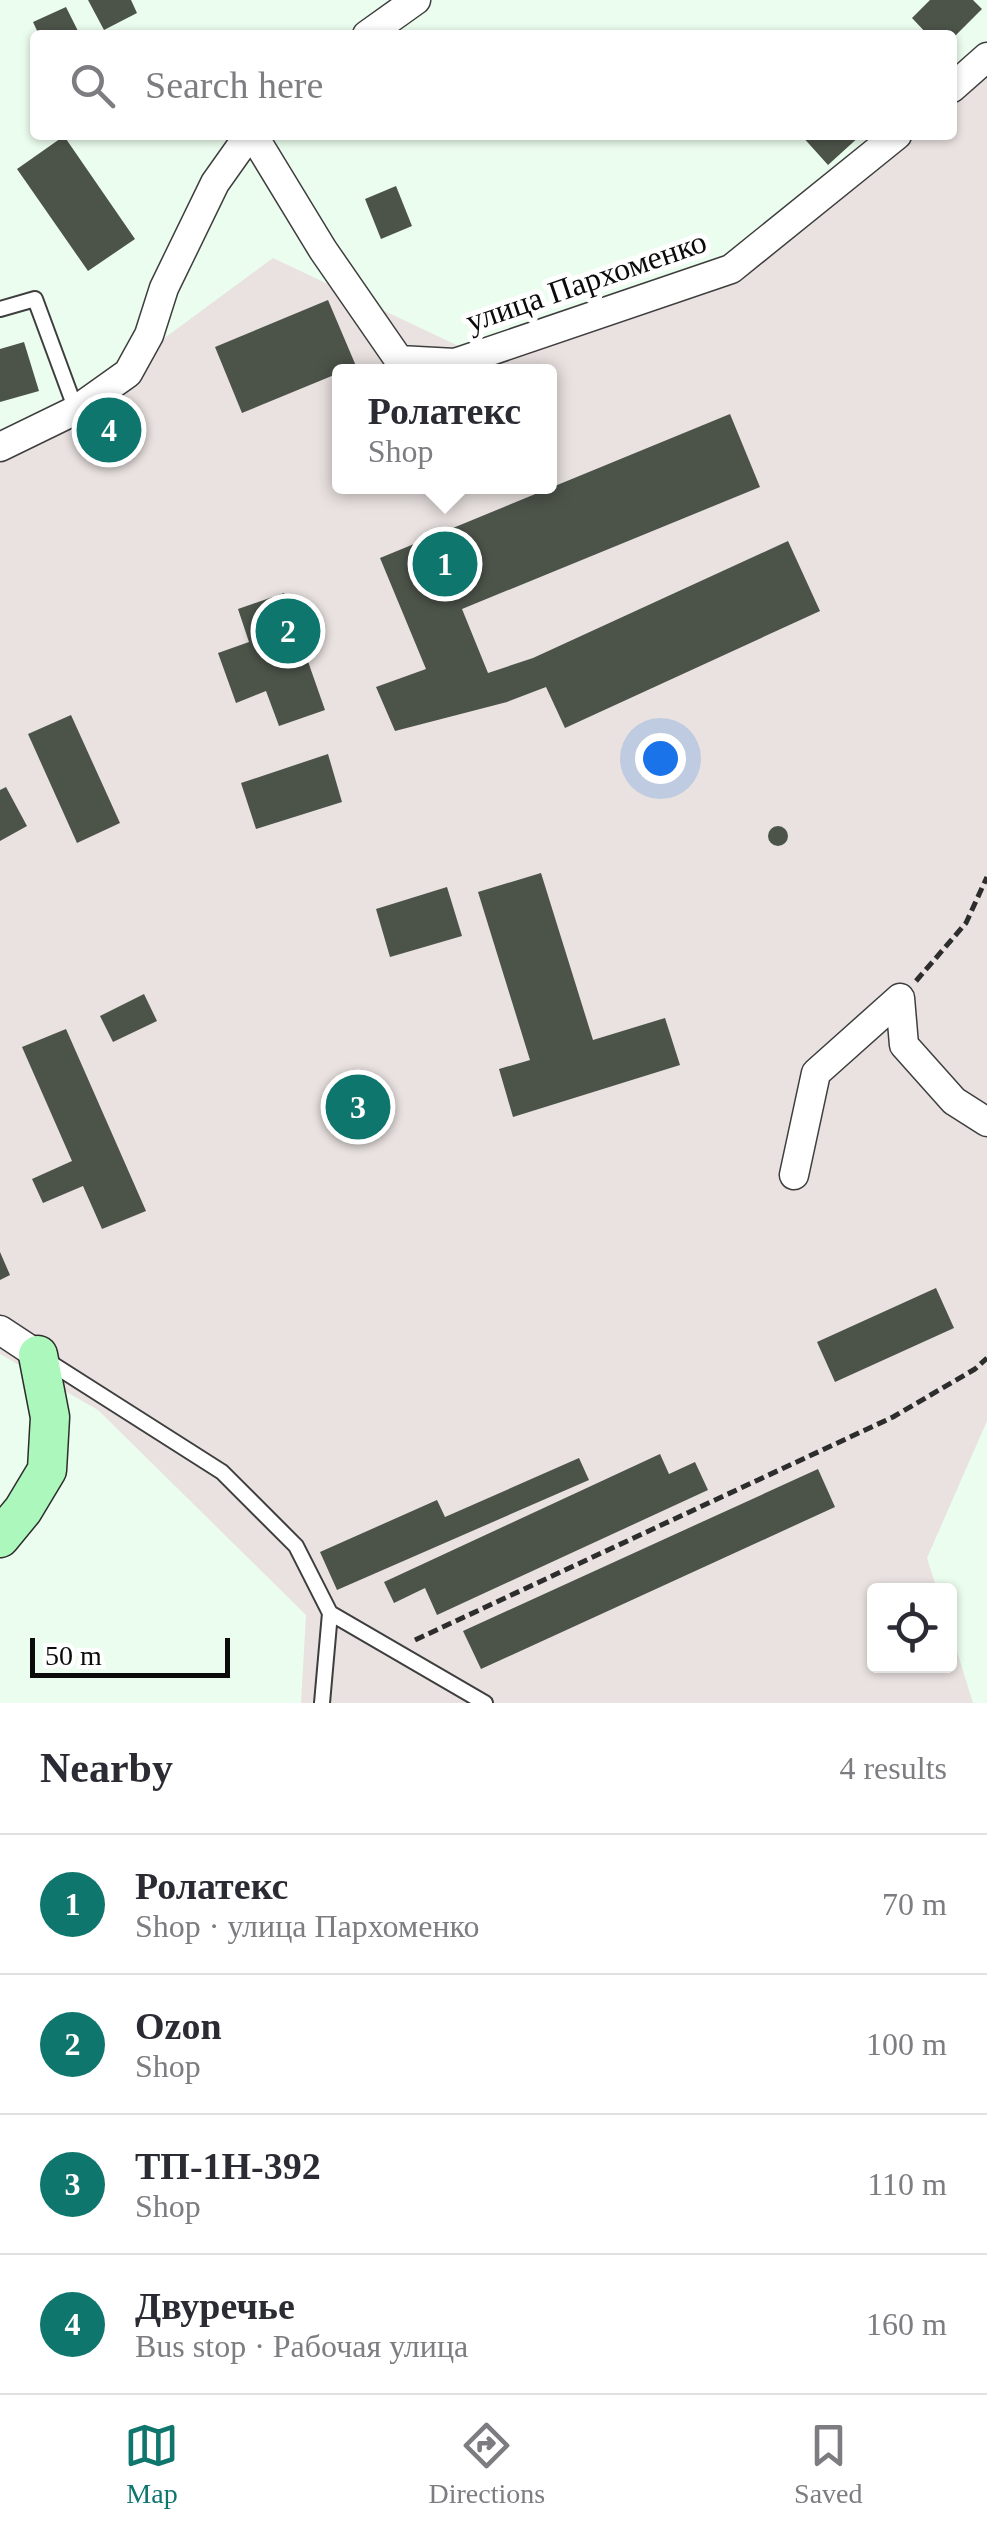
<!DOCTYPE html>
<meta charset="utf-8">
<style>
:root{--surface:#fff;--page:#f2f2f3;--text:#2b2b33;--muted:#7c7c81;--line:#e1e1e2;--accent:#0f766e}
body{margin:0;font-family:"Times New Roman",serif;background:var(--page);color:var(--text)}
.controls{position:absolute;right:30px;bottom:30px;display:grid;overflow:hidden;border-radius:10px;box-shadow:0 2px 8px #0004}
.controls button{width:90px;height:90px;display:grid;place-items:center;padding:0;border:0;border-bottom:2px solid var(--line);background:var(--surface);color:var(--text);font:50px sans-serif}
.scale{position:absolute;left:30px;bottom:25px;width:200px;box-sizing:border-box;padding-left:10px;border:5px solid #0b0b0b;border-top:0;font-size:28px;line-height:35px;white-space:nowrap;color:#0b0b0b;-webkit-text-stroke:8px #fff;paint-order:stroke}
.you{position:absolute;left:660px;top:758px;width:35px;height:35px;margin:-25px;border:8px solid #fff;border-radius:50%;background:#1a73e8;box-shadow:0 0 0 15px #1a73e833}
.badge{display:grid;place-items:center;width:65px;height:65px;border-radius:50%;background:var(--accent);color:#fff;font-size:32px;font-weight:700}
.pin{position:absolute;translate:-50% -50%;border:5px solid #fff;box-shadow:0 2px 10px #0006}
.popup{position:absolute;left:332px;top:364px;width:225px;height:130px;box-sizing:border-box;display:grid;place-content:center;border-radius:10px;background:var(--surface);filter:drop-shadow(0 2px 8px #0005);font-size:32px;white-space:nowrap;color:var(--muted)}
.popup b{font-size:38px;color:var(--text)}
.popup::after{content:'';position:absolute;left:50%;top:100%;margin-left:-20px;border:20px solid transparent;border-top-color:var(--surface)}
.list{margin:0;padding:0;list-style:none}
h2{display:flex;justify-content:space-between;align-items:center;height:130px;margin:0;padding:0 40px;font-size:42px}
h2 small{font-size:32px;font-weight:400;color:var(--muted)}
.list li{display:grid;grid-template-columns:65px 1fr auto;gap:30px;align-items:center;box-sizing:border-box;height:140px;padding:0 40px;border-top:2px solid var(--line)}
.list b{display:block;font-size:38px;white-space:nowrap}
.list p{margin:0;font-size:32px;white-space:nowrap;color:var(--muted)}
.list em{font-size:32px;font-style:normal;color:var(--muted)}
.icon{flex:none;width:55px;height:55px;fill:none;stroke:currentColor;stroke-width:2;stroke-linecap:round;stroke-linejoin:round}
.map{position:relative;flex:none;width:987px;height:1703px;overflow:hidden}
.search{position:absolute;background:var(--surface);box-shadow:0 2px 8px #0004;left:30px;right:30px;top:30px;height:110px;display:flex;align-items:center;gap:25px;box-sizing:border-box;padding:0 35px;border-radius:10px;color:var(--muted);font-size:38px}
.sheet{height:690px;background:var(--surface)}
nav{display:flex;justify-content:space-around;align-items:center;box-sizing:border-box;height:140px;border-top:2px solid var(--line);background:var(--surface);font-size:28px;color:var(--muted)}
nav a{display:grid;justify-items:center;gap:5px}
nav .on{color:var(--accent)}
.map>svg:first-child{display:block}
</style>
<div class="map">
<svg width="987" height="1703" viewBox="0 0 987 1703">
<rect width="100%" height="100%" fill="#ebfdee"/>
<path fill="#e9e2e0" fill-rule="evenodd" d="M987,41V1421L927,1558L937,1590H874V1666H950V1629L973,1703H301L306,1615L98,1410L0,1354V435L94,390L273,258L469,351L752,245L881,135H952V75ZM340,372H550V486H340Z"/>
<path fill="#4c5349" d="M88,0H131L137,13L104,30Z
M930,0H973L982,9L952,39V35H928L912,18Z
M66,7L80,35H39L33,22Z
M801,135H861L828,165Z
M64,136L135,239L88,271L17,169Z
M396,186L412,226L381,239L365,199Z
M328,300L356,366L242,413L215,347Z
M24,342L39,391L0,402V349Z
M730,414L760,487L462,609L488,673L533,658L788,541L820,611L565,728L546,687L507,702L395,731L376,687L426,669L380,558Z
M284,593L325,710L279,726L266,691L236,703L218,653L249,642L238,609Z
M71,715L120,823L77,843L28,734Z
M328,754L342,802L256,829L241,783Z
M6,787L27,826L0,841V790Z
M768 836a10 10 0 1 1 20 0a10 10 0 1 1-20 0Z
M541,873L593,1040L665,1018L680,1065L513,1117L499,1069L530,1060L478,892Z
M447,887L462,936L390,957L376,909Z
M144,994L157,1021L113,1042L100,1016Z
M66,1029L146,1211L102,1229L83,1186L43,1203L32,1179L72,1161L22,1047Z
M377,1085L386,1109L342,1125L333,1101Z
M0,1252L10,1275L0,1280Z
M936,1288L954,1328L835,1382L817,1342Z
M660,1454L669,1474L695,1462L708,1490L437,1615L425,1588L394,1603L384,1582Z
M579,1458L589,1480L337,1590L320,1552L437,1500L445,1517Z
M818,1469L835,1507L481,1669L463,1631Z"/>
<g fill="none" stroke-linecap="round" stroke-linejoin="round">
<g stroke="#3e3e3e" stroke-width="18">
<path id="lane" d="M0,309L35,299L76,410
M46,1360L222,1472L296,1546L330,1613L322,1703
M330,1613L485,1703"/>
</g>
<g stroke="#3e3e3e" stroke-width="31">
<path id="street" d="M367,35L416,0
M952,88L987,57
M253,135L323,250L399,360L455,363L731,269L897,135
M0,447L76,410L128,373L149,335L164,288L215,183L249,135
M794,1175L816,1073L900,998L904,1045L954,1101L987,1122
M0,1330L38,1355"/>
</g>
<g stroke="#2d2d2d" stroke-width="41">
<path id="secondary" d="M0,1538L23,1510L47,1470L50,1417L38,1355"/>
</g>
<path stroke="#2d2d2d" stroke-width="5" stroke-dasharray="10 5" stroke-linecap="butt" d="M916,981L966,923L987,877
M415,1640L893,1417L975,1369L987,1358"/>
<use href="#lane" stroke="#fff" stroke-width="14"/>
<use href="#street" stroke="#fff" stroke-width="28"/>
<use href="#secondary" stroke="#acf7bc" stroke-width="38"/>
</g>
<g text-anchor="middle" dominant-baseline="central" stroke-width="10" stroke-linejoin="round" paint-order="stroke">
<g font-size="32" fill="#0b0b0b" stroke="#fff">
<text transform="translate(586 281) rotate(-19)">улица Пархоменко</text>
</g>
</g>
</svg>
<div class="controls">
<button><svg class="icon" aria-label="locate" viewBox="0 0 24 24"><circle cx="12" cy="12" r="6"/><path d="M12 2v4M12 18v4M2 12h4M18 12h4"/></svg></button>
</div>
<div class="scale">50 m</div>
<div class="you"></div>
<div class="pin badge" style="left:445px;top:564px">1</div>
<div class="popup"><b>Ролатекс</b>Shop</div>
<div class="pin badge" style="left:288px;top:631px">2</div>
<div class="pin badge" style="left:358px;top:1107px">3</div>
<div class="pin badge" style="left:109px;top:430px">4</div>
<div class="search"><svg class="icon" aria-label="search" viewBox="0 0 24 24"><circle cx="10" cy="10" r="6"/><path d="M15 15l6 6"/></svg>Search here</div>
</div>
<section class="sheet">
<h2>Nearby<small>4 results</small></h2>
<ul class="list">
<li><span class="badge">1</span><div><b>Ролатекс</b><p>Shop · улица Пархоменко</p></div><em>70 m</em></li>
<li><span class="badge">2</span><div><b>Ozon</b><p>Shop</p></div><em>100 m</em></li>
<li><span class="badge">3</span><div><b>ТП-1Н-392</b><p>Shop</p></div><em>110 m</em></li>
<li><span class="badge">4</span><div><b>Двуречье</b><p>Bus stop · Рабочая улица</p></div><em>160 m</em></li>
</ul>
</section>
<nav>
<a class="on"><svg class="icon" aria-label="map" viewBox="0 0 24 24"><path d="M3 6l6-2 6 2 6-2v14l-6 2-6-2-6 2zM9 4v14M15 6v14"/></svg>Map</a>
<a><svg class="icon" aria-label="directions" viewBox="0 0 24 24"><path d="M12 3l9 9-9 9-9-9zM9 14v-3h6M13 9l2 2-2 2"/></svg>Directions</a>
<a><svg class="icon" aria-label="saved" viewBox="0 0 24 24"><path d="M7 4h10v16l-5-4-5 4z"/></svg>Saved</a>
</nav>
